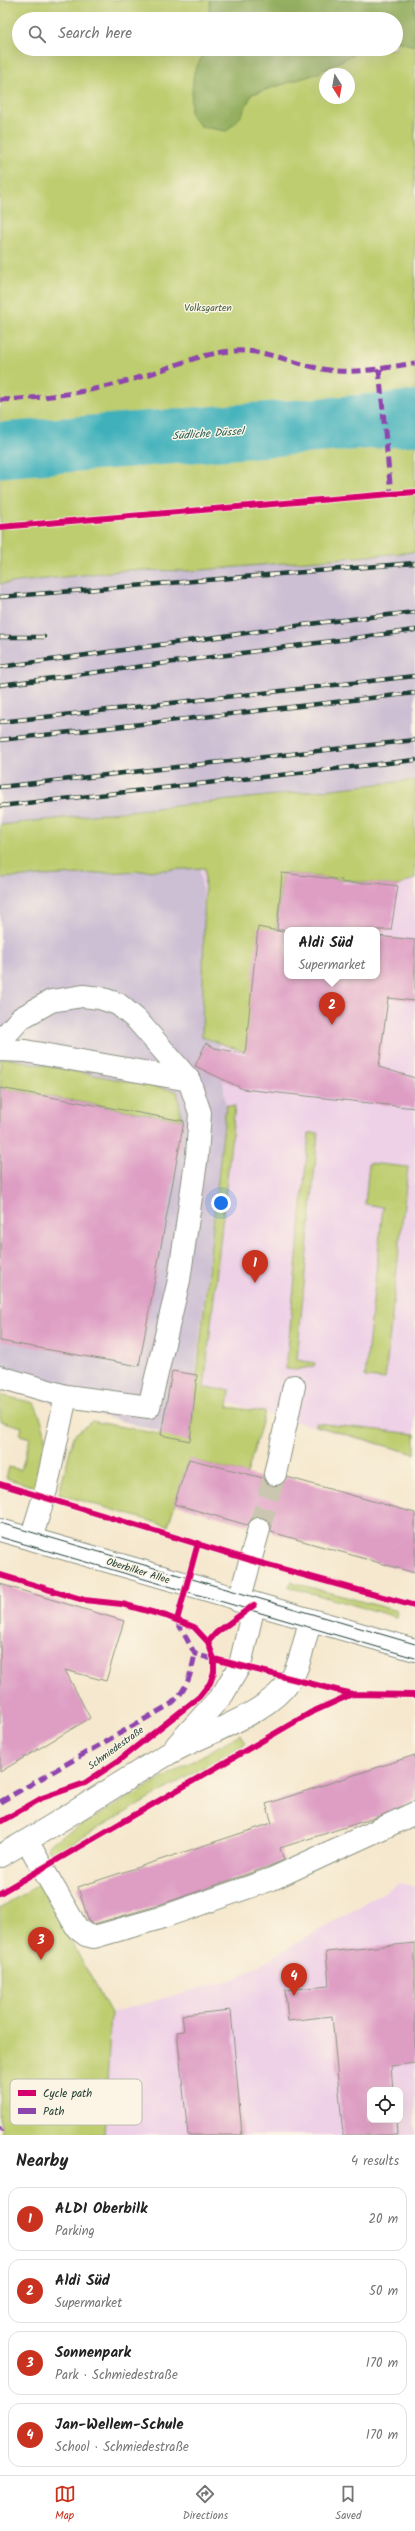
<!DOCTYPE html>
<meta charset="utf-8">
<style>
:root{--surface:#fff;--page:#f6f6f6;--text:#222;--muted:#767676;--line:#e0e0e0;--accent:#c8321e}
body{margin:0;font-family:Kalam,sans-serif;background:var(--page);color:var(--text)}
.controls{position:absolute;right:12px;bottom:12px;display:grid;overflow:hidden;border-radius:8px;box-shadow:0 4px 16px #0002}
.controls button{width:36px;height:36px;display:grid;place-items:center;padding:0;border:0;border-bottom:1px solid var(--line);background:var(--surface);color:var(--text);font:20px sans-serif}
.compass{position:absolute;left:319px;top:68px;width:36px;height:36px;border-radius:50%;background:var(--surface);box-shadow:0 4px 16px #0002;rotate:169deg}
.you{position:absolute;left:221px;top:1203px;width:14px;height:14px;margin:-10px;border:3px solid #fff;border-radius:50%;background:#1a73e8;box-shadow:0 0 0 6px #1a73e833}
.badge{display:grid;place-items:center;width:26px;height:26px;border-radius:50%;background:var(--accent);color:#fff;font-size:13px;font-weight:700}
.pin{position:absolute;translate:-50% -33px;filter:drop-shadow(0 1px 2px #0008)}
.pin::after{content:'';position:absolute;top:21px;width:14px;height:12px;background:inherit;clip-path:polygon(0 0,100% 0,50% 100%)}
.popup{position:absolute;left:284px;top:927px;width:96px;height:52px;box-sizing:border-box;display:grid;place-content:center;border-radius:8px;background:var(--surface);filter:drop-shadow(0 1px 3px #0005);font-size:13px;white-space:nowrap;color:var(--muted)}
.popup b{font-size:15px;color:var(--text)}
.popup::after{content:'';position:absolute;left:50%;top:100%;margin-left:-8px;border:8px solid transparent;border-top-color:var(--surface)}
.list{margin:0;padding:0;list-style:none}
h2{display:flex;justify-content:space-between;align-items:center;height:52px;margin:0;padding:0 16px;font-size:17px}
h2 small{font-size:13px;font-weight:400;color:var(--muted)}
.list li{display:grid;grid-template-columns:26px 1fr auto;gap:12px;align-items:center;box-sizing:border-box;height:64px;margin:0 8px 8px;padding:0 8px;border:1px solid var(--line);border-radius:12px}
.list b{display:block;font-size:15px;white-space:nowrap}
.list p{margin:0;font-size:13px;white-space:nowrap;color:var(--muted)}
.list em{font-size:13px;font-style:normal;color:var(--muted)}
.icon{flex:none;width:22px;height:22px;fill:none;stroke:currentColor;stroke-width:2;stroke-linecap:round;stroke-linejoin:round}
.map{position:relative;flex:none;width:415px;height:2135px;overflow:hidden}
.search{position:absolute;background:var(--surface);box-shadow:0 4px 16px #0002;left:12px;right:12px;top:12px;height:44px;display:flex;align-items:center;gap:10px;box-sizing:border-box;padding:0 14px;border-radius:22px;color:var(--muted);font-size:15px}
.sheet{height:340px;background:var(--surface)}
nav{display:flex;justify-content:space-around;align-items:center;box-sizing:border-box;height:56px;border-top:1px solid var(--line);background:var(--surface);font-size:11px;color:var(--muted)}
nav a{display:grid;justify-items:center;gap:2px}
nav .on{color:var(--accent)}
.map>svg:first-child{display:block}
</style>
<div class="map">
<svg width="415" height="2135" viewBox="0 0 415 2135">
<rect width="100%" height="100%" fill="#fcf5e5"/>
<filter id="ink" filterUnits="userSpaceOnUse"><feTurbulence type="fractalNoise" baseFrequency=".025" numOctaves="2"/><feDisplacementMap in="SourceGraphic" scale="8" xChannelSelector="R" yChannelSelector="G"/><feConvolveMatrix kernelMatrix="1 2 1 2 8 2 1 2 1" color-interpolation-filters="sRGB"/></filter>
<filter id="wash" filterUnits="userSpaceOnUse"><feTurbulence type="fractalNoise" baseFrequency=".012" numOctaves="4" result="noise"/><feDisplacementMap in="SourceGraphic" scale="16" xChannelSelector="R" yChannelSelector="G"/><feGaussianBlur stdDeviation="0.9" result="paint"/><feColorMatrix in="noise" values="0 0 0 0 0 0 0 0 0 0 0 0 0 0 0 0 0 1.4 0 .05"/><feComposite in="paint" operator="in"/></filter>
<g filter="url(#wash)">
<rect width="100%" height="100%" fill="#f5e8ce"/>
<path fill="#eed0e7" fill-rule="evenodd" d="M415,819V1455L195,1393L226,1107L197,842ZM287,930H377V976H287Z
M400,1883L415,1887V2135H104L111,2013L237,1978ZM370,2090H400V2120H370Z"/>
<path fill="#ccbed3" d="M415,519V780L0,825V552Z
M197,842L226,1107L188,1439L0,1388V861Z"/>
<path fill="#becd6f" stroke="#6e8552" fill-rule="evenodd" d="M0,0H415V552L190,571L128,570L0,584ZM19,19H396V49H19ZM325,74H349V98H325Z
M415,780V878L398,886L282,873L263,1058L202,1037L205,868L0,878V825Z
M6,1058L177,1091L182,1120L0,1088V1060Z
M226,1105L235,1106L204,1388L230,1390L228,1407L265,1412L247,1474L189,1459L168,1526L59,1494L74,1435L92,1421L190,1440Z
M309,1133H318L297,1360L315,1363L314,1366L296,1370L286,1369Z
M369,1163L408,1167L385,1379L365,1377L383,1207L365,1204Z
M0,1395L34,1403C52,1439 45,1450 34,1487L6,1478L9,1467L21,1470L30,1438L20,1435L22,1427L0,1421Z
M316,1423L415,1434V1454L316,1426Z
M291,1582L397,1611L396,1617L289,1587Z
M240,1734L246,1743L57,1852L52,1853L48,1849L50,1843Z
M39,1884L111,2013L104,2135H0V1908Z"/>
<path fill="#96b062" stroke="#5a764b" d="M210,0H415V46L396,41V19H208Z
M206,49H364L316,74L252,94L241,116L227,131L201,127L190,113L194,72Z"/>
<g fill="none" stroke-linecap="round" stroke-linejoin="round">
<path stroke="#41b1bb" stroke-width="55" d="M0,450L415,418"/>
</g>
<g id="blocks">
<path fill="#de9ec4" d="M282,873L342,880V883H376L398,886L391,930H277Z
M258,927L287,933V976H377V936L415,940V1001L388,998L379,1067L415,1078V1108L243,1089L195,1066L206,1043L215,1048L245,1054Z
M0,1088L184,1121L139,1366L0,1341Z
M172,1371L197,1375L190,1441L161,1435Z
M189,1459L263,1478L272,1486H279L287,1477L415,1513V1573L271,1532V1526L263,1517H256L247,1525L174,1504Z
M0,1584L124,1621L106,1681L65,1670L90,1718L0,1772Z
M415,1755V1801L380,1816L280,1848L284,1860L267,1867L153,1907L94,1924L89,1922L78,1887L272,1823L266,1804Z
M415,1943V2063L391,2066L393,2090H370V2120H396L397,2135H343L332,2016L288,2021L285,1990L329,1986L326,1952Z
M231,2010L242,2135H188L177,2032L184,2031L182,2015Z"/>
</g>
</g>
<g filter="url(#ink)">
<use href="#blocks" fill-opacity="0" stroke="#8a9281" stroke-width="1"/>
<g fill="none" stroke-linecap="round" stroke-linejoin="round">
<path stroke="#cac6af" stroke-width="22" stroke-dasharray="22 11" stroke-linecap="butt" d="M259,1529L275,1474"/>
<g stroke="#8a9281" stroke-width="24">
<path id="minor" d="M0,1041L21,1018L51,1001L83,996L100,998L118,1004L137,1020L189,1080L200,1113L197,1155L179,1280L149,1407L66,1396L46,1490L31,1539
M0,1050L25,1051L189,1080
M0,1377L66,1396
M275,1474L294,1386
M239,1601L259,1529
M176,1746L223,1694L240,1665L254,1605
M27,1841L77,1928L86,1935L94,1937L157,1919L272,1879L415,1813
M0,1856C58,1824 112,1787 168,1754C206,1732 266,1716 291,1679C299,1669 306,1635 310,1621"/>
</g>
<g stroke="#8a9281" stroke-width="24">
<path id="major" d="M0,1530L415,1650"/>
</g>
<use href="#minor" stroke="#fff" stroke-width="22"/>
<use href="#major" stroke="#fff" stroke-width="22"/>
<path stroke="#1f3d34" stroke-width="1" d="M0,1523L415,1644
M0,1537L415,1658"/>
<g stroke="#1f3d34" stroke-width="4.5">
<path id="rail" d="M0,597L415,563
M0,637H44
M0,667L325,622L415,612
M0,685L415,630
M0,722L415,676
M0,740L415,693
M0,787L415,740
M0,806L415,760"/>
</g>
<use href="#rail" stroke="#fcf5e5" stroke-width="3" stroke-dasharray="9" stroke-linecap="butt"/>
<path stroke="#8e44ad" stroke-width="5" stroke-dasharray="10 5" stroke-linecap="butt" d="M379,369L391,494
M0,400C46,398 93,392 137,378C169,369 200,353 233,351C265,349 292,363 322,369C353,375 384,368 415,363
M177,1621L195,1654L216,1660
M0,1802L171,1704C188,1688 190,1677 195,1654
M0,2130L2,2129"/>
<g stroke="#fcf5e5" stroke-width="8">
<path id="cycleway" d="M0,527L415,492
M0,1484L250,1560L415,1606
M0,1575L84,1600L122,1604L166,1616L194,1627L208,1642L214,1659V1672L210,1683L199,1697L118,1761L85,1783L42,1798L0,1822
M177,1620L198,1543
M208,1642L216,1633L254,1605
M214,1659L352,1694L415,1695
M0,1893L310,1713L352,1694"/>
</g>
<use href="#cycleway" stroke="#d6006c" stroke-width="6"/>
</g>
</g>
<g text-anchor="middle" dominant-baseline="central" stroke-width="3" stroke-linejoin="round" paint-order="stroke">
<g font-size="10" fill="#3f5a40" stroke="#fcf5e5">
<text x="208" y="308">Volksgarten</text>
</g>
<g font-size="10" fill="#1f3d34" stroke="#fcf5e5">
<text transform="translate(138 1571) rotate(17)">Oberbilker Allee</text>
<text transform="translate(116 1748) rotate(-36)">Schmiedestraße</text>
</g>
<g font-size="11" font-style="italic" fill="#29605c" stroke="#fcf5e5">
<text transform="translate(208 434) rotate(-4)">Südliche Düssel</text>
</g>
</g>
<rect x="10" y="2079" width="132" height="46" rx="6" fill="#fcf5e5" stroke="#babeb0" stroke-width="1"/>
<rect x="18" y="2090" width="18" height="6" fill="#d6006c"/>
<rect x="18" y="2108" width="18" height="6" fill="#8e44ad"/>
<g font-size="11" fill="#1f3d34">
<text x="43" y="2097">Cycle path</text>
<text x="43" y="2115">Path</text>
</g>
</svg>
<div class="controls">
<button><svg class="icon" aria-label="locate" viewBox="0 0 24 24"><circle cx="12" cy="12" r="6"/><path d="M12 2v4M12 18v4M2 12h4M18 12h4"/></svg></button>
</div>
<svg class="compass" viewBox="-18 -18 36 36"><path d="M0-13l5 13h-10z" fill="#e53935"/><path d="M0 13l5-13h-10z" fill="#767676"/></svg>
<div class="you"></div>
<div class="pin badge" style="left:255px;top:1283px">1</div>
<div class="pin badge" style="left:332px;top:1025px">2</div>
<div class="popup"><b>Aldi Süd</b>Supermarket</div>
<div class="pin badge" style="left:41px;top:1960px">3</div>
<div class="pin badge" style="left:294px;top:1996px">4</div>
<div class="search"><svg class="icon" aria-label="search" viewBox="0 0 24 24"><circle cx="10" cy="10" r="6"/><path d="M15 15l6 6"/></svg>Search here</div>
</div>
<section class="sheet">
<h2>Nearby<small>4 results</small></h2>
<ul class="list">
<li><span class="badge">1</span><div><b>ALDI Oberbilk</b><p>Parking</p></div><em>20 m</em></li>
<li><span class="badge">2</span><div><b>Aldi Süd</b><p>Supermarket</p></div><em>50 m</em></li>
<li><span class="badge">3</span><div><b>Sonnenpark</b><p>Park · Schmiedestraße</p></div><em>170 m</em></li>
<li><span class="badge">4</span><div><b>Jan-Wellem-Schule</b><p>School · Schmiedestraße</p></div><em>170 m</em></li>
</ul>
</section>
<nav>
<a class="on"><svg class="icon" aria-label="map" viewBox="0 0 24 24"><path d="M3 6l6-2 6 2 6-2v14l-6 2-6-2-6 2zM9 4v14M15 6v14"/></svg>Map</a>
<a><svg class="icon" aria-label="directions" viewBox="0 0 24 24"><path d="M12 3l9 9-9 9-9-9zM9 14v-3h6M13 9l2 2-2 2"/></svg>Directions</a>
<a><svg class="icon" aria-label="saved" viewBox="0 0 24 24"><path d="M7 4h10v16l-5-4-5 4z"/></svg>Saved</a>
</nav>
